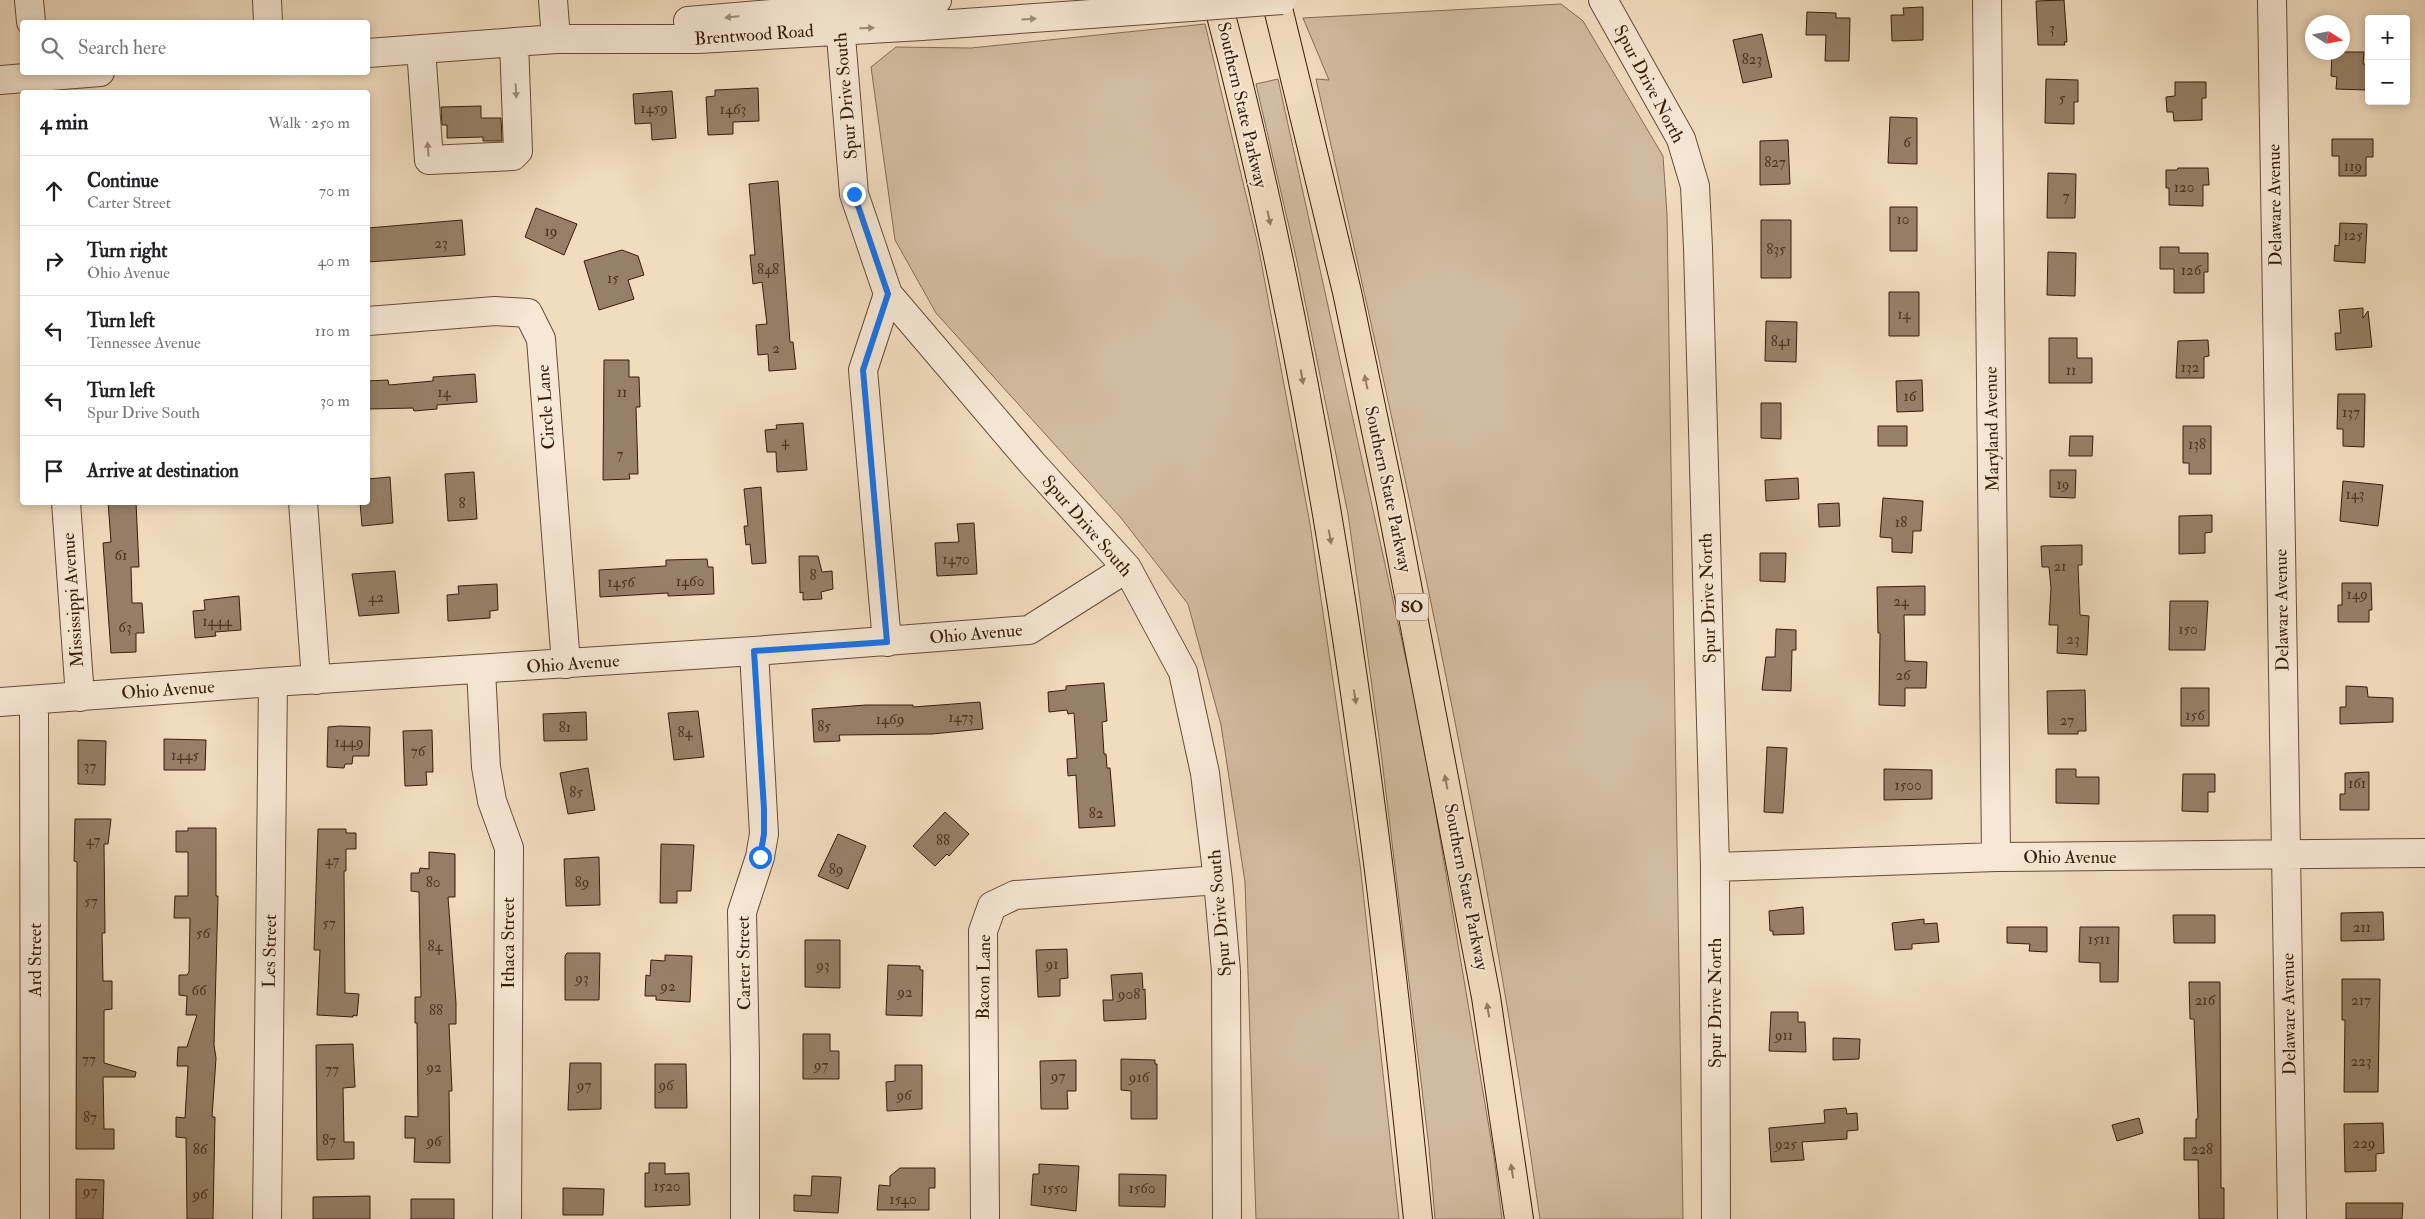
<!DOCTYPE html>
<meta charset="utf-8">
<style>
:root{--surface:#fff;--page:#f6f6f6;--text:#202124;--muted:#757577;--line:#e0e0e0}
body{margin:0;font-family:"IM FELL Double Pica",serif;background:var(--page);color:var(--text)}
.controls{position:absolute;right:15px;top:15px;display:grid;overflow:hidden;border-radius:5px;box-shadow:0 2px 8px #0003}
.controls button{width:45px;height:45px;display:grid;place-items:center;padding:0;border:0;border-bottom:1px solid var(--line);background:var(--surface);color:var(--text);font:25px sans-serif}
.compass{position:absolute;left:2305px;top:15px;width:45px;height:45px;border-radius:50%;background:var(--surface);box-shadow:0 2px 8px #0003;rotate:101deg}
.stop{position:absolute;width:15px;height:15px;margin:-11px;border:4px solid #1a73e8;border-radius:50%;background:#fff}
.stop.end{background:#1a73e8;border-color:#fff;box-shadow:0 1px 5px #0008}
.list{margin:0;padding:0;list-style:none}
h2{display:flex;justify-content:space-between;align-items:center;height:65px;margin:0;padding:0 20px;font-size:21px}
h2 small{font-size:16px;font-weight:400;color:var(--muted)}
.list li{display:grid;grid-template-columns:32px 1fr auto;gap:15px;align-items:center;box-sizing:border-box;height:70px;padding:0 20px;border-top:1px solid var(--line)}
.list b{display:block;font-size:19px;white-space:nowrap}
.list p{margin:0;font-size:16px;white-space:nowrap;color:var(--muted)}
.list em{font-size:16px;font-style:normal;color:var(--muted)}
.icon{flex:none;width:28px;height:28px;fill:none;stroke:currentColor;stroke-width:2;stroke-linecap:round;stroke-linejoin:round}
.map{position:relative;flex:none;width:2425px;height:1219px;overflow:hidden}
.search{position:absolute;background:var(--surface);box-shadow:0 2px 8px #0003;left:20px;top:20px;width:350px;height:55px;display:flex;align-items:center;gap:12px;box-sizing:border-box;padding:0 18px;border-radius:5px;color:var(--muted);font-size:19px}
.panel{position:absolute;background:var(--surface);box-shadow:0 2px 8px #0003;left:20px;top:90px;width:350px;height:415px;border-radius:5px}
.map>svg:first-child{display:block}
</style>
<div class="map">
<svg width="2425" height="1219" viewBox="0 0 2425 1219">
<rect width="100%" height="100%" fill="#f1dcbf"/>
<filter id="stains"><feTurbulence type="fractalNoise" baseFrequency=".004" numOctaves="4"/><feColorMatrix values="0 0 0 0 .2 0 0 0 0 .09 0 0 0 0 .02 0 0 0 .5 -.17"/></filter>
<radialGradient id="worn" r=".72"><stop offset=".6" stop-color="#630" stop-opacity="0"/><stop offset="1" stop-color="#630" stop-opacity=".3"/></radialGradient>
<path fill="#d1bba0" stroke="#846c55" d="M1561,4L1583,21L1663,156L1667,214L1683,1219H1540C1486,835 1402,457 1316,79L1329,80L1303,18Z
M1205,24L1258,245L1310,524L1360,864L1399,1219H1256L1245,882L1221,725L1188,604L1121,518L936,313L895,240L871,67L896,47L971,48Z
M1278,79L1422,732L1494,1157L1502,1219H1435L1429,1147L1380,744L1348,514L1296,257L1256,84Z"/>
<path fill="#978068" stroke="#361c0a" d="M2064,0L2067,42H2064L2065,45H2038L2036,1Z
M1923,7V40L1892,41L1891,15H1904L1903,8Z
M1807,12L1836,13V18H1850L1849,61H1825L1826,35H1806Z
M1762,34L1772,77L1743,83L1733,40Z
M2332,52H2364L2363,64H2366V90L2336,89L2337,77L2331,76Z
M2046,79L2078,80V102H2074V124L2045,123Z
M2175,82H2206V98H2202V120L2174,121L2173,112H2167L2166,97L2175,96Z
M758,88L759,121L733,122V134L708,135L706,97L715,96V90Z
M672,91L676,138L652,140L651,123L635,124L633,94Z
M481,106V118H501L502,141H483V137L447,138V125H442L441,107Z
M1890,117L1917,118V164L1888,163Z
M2332,139H2373V157H2366V176H2339V156H2332Z
M1788,140L1790,184L1760,185V141Z
M2178,168H2208L2209,185H2203V206L2169,205V188H2166V170H2177Z
M2048,173L2076,174L2075,218H2047Z
M778,181L790,342H793L796,369L769,371L768,354L758,355L756,325L767,324L762,282L753,284L750,255H755L749,184Z
M1890,207H1917V251H1890Z
M536,208L577,224L564,255L525,237Z
M462,220L465,255L368,262V228Z
M1761,220H1791V278H1761Z
M2340,223L2367,224L2365,263L2334,261L2335,245L2339,246Z
M2160,247H2179V253H2208V272H2204V293H2174V269H2160Z
M622,250L638,256L644,275L628,280L634,299L599,310L584,261Z
M2048,252L2076,253L2075,296L2047,295Z
M1889,292H1919V336H1889Z
M2363,308V318L2368,311L2372,347L2336,350L2335,333H2341L2339,310Z
M1766,321L1797,322L1796,362L1765,361Z
M2049,338H2077V358H2092V383H2049Z
M2208,340L2209,356L2204,357V378H2176L2178,341Z
M604,360H629V377H639L640,407H636L638,474H629L630,479L603,480Z
M475,374L477,402L437,405V409L414,411L413,408L368,409V381L388,380L389,385L433,381V377Z
M1922,380L1923,411L1897,412L1896,381Z
M2338,394H2365L2364,447L2343,446V429H2337Z
M1761,403H1781V439L1761,438Z
M803,423L807,470L777,472L776,452H767L765,430L777,429L776,425Z
M1878,426H1907V446H1878Z
M2183,426H2211V474H2189V463H2183Z
M2070,436H2093L2092,456H2069Z
M2050,470H2076L2075,498L2050,497Z
M474,472L477,519L448,521L445,474Z
M390,477L393,523L362,526L360,502H368V479Z
M1798,478L1799,499L1766,501L1765,480Z
M2343,481L2383,485L2378,526L2340,521Z
M761,487L766,563L752,564L750,544L746,545L744,526H748L744,489Z
M1883,498L1923,501L1921,531H1913L1912,553L1892,552V538L1880,537Z
M108,502H136L139,567H131L132,603H142L144,633H136V652L111,653L103,543L111,542Z
M1839,503L1840,526L1819,527L1818,504Z
M2212,515V532L2205,533V553L2179,554V516Z
M974,523L977,574L937,576L935,543L959,542L957,524Z
M2082,545V565H2078L2080,615L2089,616L2087,655L2057,653L2058,625H2049L2051,588L2049,567H2042L2041,546Z
M1760,553H1786L1785,582L1760,581Z
M799,556H818L822,572L832,571L833,589L821,592L822,599L803,600V592L800,593Z
M707,559L708,567H713L714,594L668,596V593L600,597L599,570L666,566V560Z
M395,571L399,613L359,616L352,574Z
M2342,583H2371L2372,610H2369V622H2338V605H2342Z
M497,584L498,610L490,611V618L448,621L447,595L459,594L458,586Z
M1925,586V615H1904L1905,661L1927,662L1926,688H1905V706L1879,705L1880,633H1878L1877,587Z
M239,596L241,630L215,632L216,636L195,638L193,611L205,610L204,600Z
M2170,601H2208L2205,650H2169Z
M1776,629L1796,630V650H1792L1791,691L1762,690L1766,657H1775Z
M1104,683L1107,721L1102,722L1104,754H1106L1107,768H1110L1115,826L1079,828L1076,775L1068,776L1067,759L1077,758L1074,713L1068,714L1067,710L1049,712L1048,692L1066,690V686Z
M2346,686L2367,687L2368,697L2393,698V722L2340,724V707H2346Z
M2181,688H2209V726H2181Z
M2085,690L2086,731H2078V734H2048L2047,691Z
M980,702L983,729L932,734L839,735L840,741L814,742L812,709L866,705H913V707Z
M698,711L704,757L674,760L668,713Z
M586,712L587,740L544,741L543,714Z
M340,726L370,727L369,756H353L352,764H345L344,768L327,767L328,727Z
M432,730L433,772H426L427,785L405,786L403,731Z
M164,739L206,740L205,770H164Z
M78,740L106,741L105,785L78,784Z
M1767,747L1787,748L1783,813L1764,812Z
M588,768L595,810L568,814L560,773Z
M1884,769L1932,770V799L1884,800Z
M2056,769H2076V777H2099V804L2056,803Z
M2369,772V810H2340V794H2345V773Z
M2183,774H2215V792H2208V812L2182,811Z
M945,812L969,834L949,856L947,854L935,866L913,846Z
M75,819H111L108,844H104L105,933H102L103,981H112V1009L104,1010V1063L136,1072L135,1077H103L104,1129H114V1149H76L77,862L74,861Z
M188,828H216V896H218L214,1045L216,1058L212,1117H215L213,1219H187L186,1138L176,1137V1117L185,1118L188,1066H177L178,1047H187L197,1015H186L187,996L179,995V975H187L189,972L190,918H174L175,896H188V852H176V831H188Z
M318,829H346V833H356V849H346V871H344L345,993L359,994L357,1016L353,1015V1017L317,1015L320,950H314Z
M838,834L866,846L848,889L818,876Z
M661,844L694,845L691,891H677V903H660Z
M429,852L455,854V897H448L456,1003V1024H449L452,1091H449L450,1163L414,1162L415,1138H405V1116L418,1117L417,1023H415V997H421L419,892L411,891V873H419L420,868L429,869Z
M599,857L600,905L566,906L564,859Z
M1803,907L1804,934L1773,935V931H1770L1769,911Z
M2383,912L2384,940L2341,941V913Z
M2173,915H2215V943H2174Z
M1924,919V924L1937,923L1939,942L1912,944V949L1895,950L1892,923Z
M2007,927H2047V952L2029,951L2030,944L2007,943Z
M2080,927H2119L2118,982H2100V963L2079,962Z
M805,940H840V988L805,987Z
M1067,949L1068,978L1060,979V996L1038,997L1036,950Z
M567,953H600L599,1000H565V956Z
M665,955L692,956L690,1002L656,1000V996H645L646,975L650,976L651,960L665,961Z
M888,965L920,966V970H923L922,1016L886,1015Z
M1142,973L1143,990L1145,989L1146,1019L1104,1021L1103,1000H1113L1111,975Z
M2342,979H2380L2378,1092H2344L2345,1020H2342Z
M2189,982H2220L2221,1188H2224V1219H2199L2198,1160H2184V1138H2196V1119H2198L2194,1019H2190Z
M1771,1012H1798V1022H1805L1806,1052L1769,1051Z
M803,1034H830V1051H839V1079H803Z
M1833,1038L1860,1039L1859,1059L1833,1060Z
M353,1044L355,1087L343,1088L344,1142H354V1159L317,1160L316,1045Z
M1121,1059L1155,1060V1064H1157V1119H1131V1091L1121,1090Z
M1076,1060V1091H1067L1068,1109H1041L1040,1061Z
M570,1063H601V1109L568,1110Z
M655,1064H686L687,1108H655Z
M895,1065H922V1109L887,1111L886,1082L895,1081Z
M1846,1108L1847,1114L1857,1113L1858,1130L1847,1131V1139L1802,1142L1804,1160L1771,1162L1769,1128L1825,1123L1824,1110Z
M2139,1118L2143,1133L2117,1141L2112,1125Z
M2383,1123L2384,1153L2376,1154V1171L2345,1172L2344,1124Z
M649,1163H665V1174L689,1173L690,1205L645,1207V1173H649Z
M1039,1164L1079,1166L1076,1211L1031,1205L1033,1174H1039Z
M900,1168H935V1188H929V1210H877L879,1185L890,1186V1176Z
M1119,1174L1166,1175L1165,1207L1119,1206Z
M812,1176L841,1177L838,1213L794,1211V1195L811,1196Z
M76,1179L104,1180L103,1219H76Z
M563,1188L604,1189L603,1215H563Z
M370,1196V1219H313V1197Z
M411,1199H454V1219H411Z
M2346,1203H2403L2402,1219H2346Z"/>
<g fill="none" stroke-linecap="round" stroke-linejoin="round">
<g stroke="#654c37" stroke-width="30">
<path id="minor" d="M29,0L31,22
M267,0L268,22
M553,0L556,39
M838,0L854,194L888,294L1032,463L1127,568L1183,672L1205,773L1218,880L1226,971L1227,1219
M1603,0L1681,139L1695,186L1698,248L1715,867L1716,1219
M1987,0L1996,857
M2272,0L2292,1219
M688,21L937,0
M421,49L429,160L513,156L518,151L514,42
M368,53L556,39H698L922,26L1190,7
M0,80L100,72
M368,321L495,311L528,313L541,339L566,664
M66,502L80,697
M303,502L316,680
M887,642L863,370L888,294
M481,670L486,767L492,801L509,848L507,1219
M34,700L35,1219
M0,702L273,682L754,651L1029,630L1127,568
M1715,867L1996,857L2425,853
M267,1219L273,682
M745,1219V1058L742,912L760,857L764,834L754,651
M985,1219L983,931L992,906L1015,895L1218,880"/>
</g>
<g stroke="#361c0a" stroke-width="30">
<path id="highway" d="M1217,0C1323,399 1377,809 1418,1219
M1276,0L1347,292L1391,502L1486,997L1519,1219"/>
</g>
<use href="#minor" stroke="#f6e8d5" stroke-width="28"/>
<use href="#highway" stroke="#f1dcbf" stroke-width="28"/>
<g stroke="#654c37" stroke-width="30" stroke-linecap="butt">
<path id="minor-bridge" d="M1190,7L1282,0"/>
</g>
<use href="#minor-bridge" stroke="#f6e8d5" stroke-width="28"/>
</g>
<defs><path id="oneway-solid" d="M-6-.8H1V-3.2L6.5 0L1 3.2V.8H-6Z" transform="scale(1.25)"/></defs>
<g fill="#a08c7a">
<use href="#oneway-solid" transform="translate(732 17) rotate(175)"/>
<use href="#oneway-solid" transform="translate(1029 19) rotate(-4)"/>
<use href="#oneway-solid" transform="translate(867 28) rotate(-2)"/>
<use href="#oneway-solid" transform="translate(516 91) rotate(87)"/>
<use href="#oneway-solid" transform="translate(428 149) rotate(-94)"/>
</g>
<g fill="#947c64">
<use href="#oneway-solid" transform="translate(1269 218) rotate(78)"/>
<use href="#oneway-solid" transform="translate(1302 377) rotate(80)"/>
<use href="#oneway-solid" transform="translate(1366 382) rotate(-102)"/>
<use href="#oneway-solid" transform="translate(1330 537) rotate(80)"/>
<use href="#oneway-solid" transform="translate(1355 697) rotate(81)"/>
<use href="#oneway-solid" transform="translate(1446 782) rotate(-101)"/>
<use href="#oneway-solid" transform="translate(1488 1010) rotate(-99)"/>
<use href="#oneway-solid" transform="translate(1512 1171) rotate(-99)"/>
</g>
<g fill="none" stroke-linecap="round" stroke-linejoin="round">
<path stroke="#1a73e8" stroke-width="6" d="M760,857L764,834V809L754,651L887,642L863,370L888,294L854,194"/>
</g>
<g text-anchor="middle" dominant-baseline="central" stroke-width="4" stroke-linejoin="round" paint-order="stroke">
<g font-size="15" fill="#4e3522">
<text x="2052" y="28">3</text>
<text x="1752" y="59">823</text>
<text x="2062" y="98">5</text>
<text x="654" y="108">1459</text>
<text x="733" y="109">1463</text>
<text x="1907" y="142">6</text>
<text x="1775" y="162">827</text>
<text x="2353" y="166">119</text>
<text x="2184" y="187">120</text>
<text x="2066" y="196">7</text>
<text x="1903" y="219">10</text>
<text x="551" y="231">19</text>
<text x="2353" y="235">125</text>
<text x="441" y="243">23</text>
<text x="1776" y="249">835</text>
<text x="768" y="269">848</text>
<text x="2191" y="270">126</text>
<text x="613" y="278">15</text>
<text x="1904" y="314">14</text>
<text x="1781" y="341">841</text>
<text x="776" y="348">2</text>
<text x="2190" y="367">132</text>
<text x="2071" y="370">11</text>
<text x="444" y="392">14</text>
<text x="622" y="392">11</text>
<text x="1910" y="396">16</text>
<text x="2351" y="412">137</text>
<text x="785" y="441">4</text>
<text x="2197" y="444">138</text>
<text x="620" y="454">7</text>
<text x="2063" y="484">19</text>
<text x="2355" y="494">143</text>
<text x="462" y="503">8</text>
<text x="1901" y="522">18</text>
<text x="121" y="555">61</text>
<text x="956" y="559">1470</text>
<text x="2060" y="566">21</text>
<text x="813" y="575">8</text>
<text x="690" y="581">1460</text>
<text x="621" y="582">1456</text>
<text x="2357" y="594">149</text>
<text x="376" y="597">42</text>
<text x="1901" y="601">24</text>
<text x="217" y="621">1444</text>
<text x="125" y="627">63</text>
<text x="2188" y="629">150</text>
<text x="2073" y="639">23</text>
<text x="1903" y="675">26</text>
<text x="2195" y="715">156</text>
<text x="961" y="717">1473</text>
<text x="890" y="719">1469</text>
<text x="2067" y="720">27</text>
<text x="824" y="726">85</text>
<text x="565" y="727">81</text>
<text x="685" y="732">84</text>
<text x="349" y="742">1449</text>
<text x="418" y="751">76</text>
<text x="185" y="755">1445</text>
<text x="90" y="766">37</text>
<text x="2357" y="783">161</text>
<text x="1908" y="785">1500</text>
<text x="576" y="792">85</text>
<text x="1096" y="813">82</text>
<text x="93" y="840">47</text>
<text x="943" y="840">88</text>
<text x="332" y="860">47</text>
<text x="836" y="869">89</text>
<text x="433" y="882">80</text>
<text x="582" y="882">89</text>
<text x="91" y="901">57</text>
<text x="329" y="923">57</text>
<text x="2362" y="927">211</text>
<text x="203" y="933">56</text>
<text x="2099" y="939">1511</text>
<text x="435" y="946">84</text>
<text x="1052" y="964">91</text>
<text x="823" y="965">93</text>
<text x="582" y="978">93</text>
<text x="668" y="986">92</text>
<text x="199" y="990">66</text>
<text x="905" y="992">92</text>
<text x="1129" y="994">908</text>
<text x="2205" y="1000">216</text>
<text x="2361" y="1000">217</text>
<text x="436" y="1010">88</text>
<text x="1784" y="1035">911</text>
<text x="89" y="1059">77</text>
<text x="2361" y="1061">223</text>
<text x="821" y="1065">97</text>
<text x="434" y="1067">92</text>
<text x="332" y="1069">77</text>
<text x="1058" y="1076">97</text>
<text x="1139" y="1077">916</text>
<text x="584" y="1085">97</text>
<text x="666" y="1085">96</text>
<text x="904" y="1095">96</text>
<text x="90" y="1117">87</text>
<text x="329" y="1140">87</text>
<text x="434" y="1141">96</text>
<text x="2364" y="1143">229</text>
<text x="1786" y="1144">925</text>
<text x="200" y="1149">86</text>
<text x="2202" y="1149">228</text>
<text x="667" y="1186">1520</text>
<text x="1055" y="1188">1550</text>
<text x="1142" y="1188">1560</text>
<text x="90" y="1191">97</text>
<text x="200" y="1194">96</text>
<text x="903" y="1199">1540</text>
</g>
<rect fill="#f6e8d5" stroke="#705947" stroke-width="1" x="1396" y="593.5" width="32" height="27" rx="4"/>
<g font-size="16" font-weight="bold" fill="#361c0a">
<text x="1412" y="607">SO</text>
</g>
<g font-size="18" fill="#361c0a" stroke="#f6e8d5">
<text transform="translate(754 35) rotate(-4)">Brentwood Road</text>
<text transform="translate(1649 84) rotate(62)">Spur Drive North</text>
<text transform="translate(846 96) rotate(-95)">Spur Drive South</text>
<text transform="translate(1242 105) rotate(77)">Southern State Parkway</text>
<text transform="translate(2275 205) rotate(-91)">Delaware Avenue</text>
<text transform="translate(546 407) rotate(-94)">Circle Lane</text>
<text transform="translate(1992 429) rotate(-91)">Maryland Avenue</text>
<text transform="translate(1388 489) rotate(78)">Southern State Parkway</text>
<text transform="translate(1087 526) rotate(49)">Spur Drive South</text>
<text transform="translate(1708 598) rotate(-92)">Spur Drive North</text>
<text transform="translate(73 600) rotate(-94)">Mississippi Avenue</text>
<text transform="translate(2282 610) rotate(-91)">Delaware Avenue</text>
<text transform="translate(976 634) rotate(-5)">Ohio Avenue</text>
<text transform="translate(573 664) rotate(-4)">Ohio Avenue</text>
<text transform="translate(168 690) rotate(-4)">Ohio Avenue</text>
<text x="2070" y="857">Ohio Avenue</text>
<text transform="translate(1466 887) rotate(79)">Southern State Parkway</text>
<text transform="translate(1220 913) rotate(-95)">Spur Drive South</text>
<text transform="translate(508 943) rotate(-90)">Ithaca Street</text>
<text transform="translate(270 951) rotate(-89)">Les Street</text>
<text transform="translate(35 960) rotate(-90)">Ard Street</text>
<text transform="translate(744 963) rotate(-91)">Carter Street</text>
<text transform="translate(984 977) rotate(-89)">Bacon Lane</text>
<text transform="translate(1715 1003) rotate(-90)">Spur Drive North</text>
<text transform="translate(2289 1014) rotate(-91)">Delaware Avenue</text>
</g>
</g>
<rect width="100%" height="100%" filter="url(#stains)"/>
<rect width="100%" height="100%" fill="url(#worn)"/>
</svg>
<div class="controls">
<button>+</button>
<button>−</button>
</div>
<svg class="compass" viewBox="-18 -18 36 36"><path d="M0-13l5 13h-10z" fill="#e53935"/><path d="M0 13l5-13h-10z" fill="#757577"/></svg>
<div class="stop" style="left:760px;top:857px"></div>
<div class="stop end" style="left:854px;top:194px"></div>
<div class="search"><svg class="icon" aria-label="search" viewBox="0 0 24 24"><circle cx="10" cy="10" r="6"/><path d="M15 15l6 6"/></svg>Search here</div>
<section class="panel">
<h2>4 min<small>Walk · 250 m</small></h2>
<ul class="list">
<li><svg class="icon" aria-label="ahead" viewBox="0 0 24 24"><path d="M12 20V5M6 11l6-6 6 6"/></svg><div><b>Continue</b><p>Carter Street</p></div><em>70 m</em></li>
<li><svg class="icon" aria-label="right" viewBox="0 0 24 24"><path d="M7 20v-9h11M14 6l5 5-5 5"/></svg><div><b>Turn right</b><p>Ohio Avenue</p></div><em>40 m</em></li>
<li><svg class="icon" aria-label="left" viewBox="0 0 24 24"><path d="M17 20v-9H6M10 6l-5 5 5 5"/></svg><div><b>Turn left</b><p>Tennessee Avenue</p></div><em>110 m</em></li>
<li><svg class="icon" aria-label="left" viewBox="0 0 24 24"><path d="M17 20v-9H6M10 6l-5 5 5 5"/></svg><div><b>Turn left</b><p>Spur Drive South</p></div><em>30 m</em></li>
<li><svg class="icon" aria-label="arrive" viewBox="0 0 24 24"><path d="M6 21V4h12l-3 4 3 4H6"/></svg><div><b>Arrive at destination</b></div></li>
</ul>
</section>
</div>
